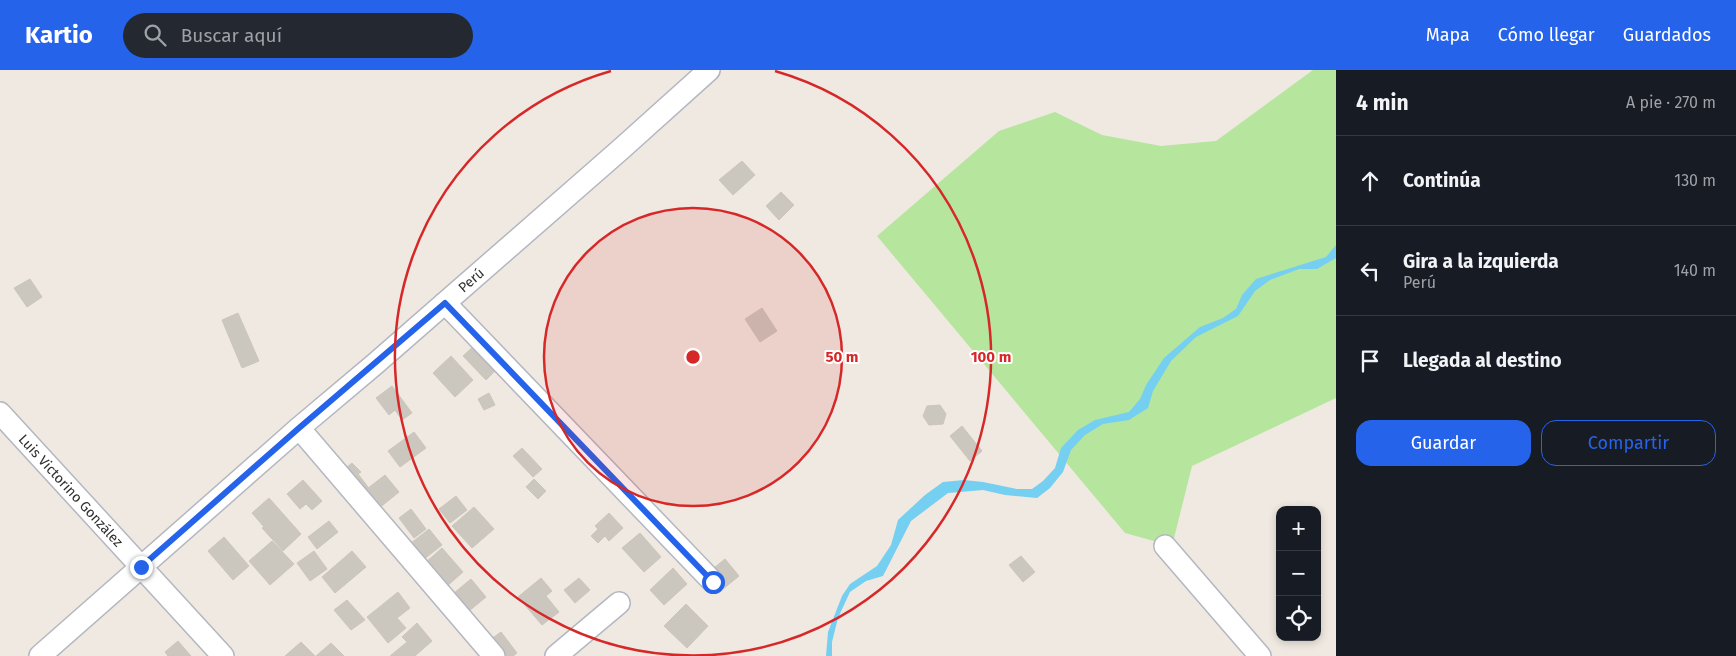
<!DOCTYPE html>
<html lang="es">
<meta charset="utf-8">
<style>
:root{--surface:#171b24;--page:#242831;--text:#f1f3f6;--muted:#9ea1a6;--line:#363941;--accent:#2563eb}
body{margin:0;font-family:"Fira Sans",sans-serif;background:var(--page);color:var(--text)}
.controls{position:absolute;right:15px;bottom:15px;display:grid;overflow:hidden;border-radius:10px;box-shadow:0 2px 8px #0003}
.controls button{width:45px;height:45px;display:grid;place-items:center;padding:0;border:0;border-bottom:1px solid var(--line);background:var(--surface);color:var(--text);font:25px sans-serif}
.stop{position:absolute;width:15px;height:15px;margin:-11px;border:4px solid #2563eb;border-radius:50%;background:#fff}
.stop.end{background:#2563eb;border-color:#fff;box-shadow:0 1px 5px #0008}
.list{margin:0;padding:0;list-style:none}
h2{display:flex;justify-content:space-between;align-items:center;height:65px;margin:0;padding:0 20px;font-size:21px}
h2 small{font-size:16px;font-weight:400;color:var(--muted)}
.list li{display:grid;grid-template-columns:32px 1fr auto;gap:15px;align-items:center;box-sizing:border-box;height:90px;padding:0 20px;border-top:1px solid var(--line)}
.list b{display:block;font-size:19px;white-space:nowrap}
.list p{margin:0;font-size:16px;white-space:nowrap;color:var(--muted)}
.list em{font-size:16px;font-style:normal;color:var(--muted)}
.actions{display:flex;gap:10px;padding:15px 20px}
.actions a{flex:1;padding:11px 0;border:1px solid var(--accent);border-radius:15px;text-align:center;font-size:18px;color:var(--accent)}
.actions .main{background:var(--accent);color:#fff}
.icon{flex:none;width:28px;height:28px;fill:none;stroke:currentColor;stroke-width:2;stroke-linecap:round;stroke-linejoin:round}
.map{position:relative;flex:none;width:1336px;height:586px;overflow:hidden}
header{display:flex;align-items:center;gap:30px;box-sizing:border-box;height:70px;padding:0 25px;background:var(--accent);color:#fff}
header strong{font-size:24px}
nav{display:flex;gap:28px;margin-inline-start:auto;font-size:18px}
.search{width:350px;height:45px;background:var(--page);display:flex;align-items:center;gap:12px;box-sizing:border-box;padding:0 18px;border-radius:28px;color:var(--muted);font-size:19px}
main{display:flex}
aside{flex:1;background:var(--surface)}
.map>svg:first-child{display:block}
</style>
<header>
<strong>Kartio</strong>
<div class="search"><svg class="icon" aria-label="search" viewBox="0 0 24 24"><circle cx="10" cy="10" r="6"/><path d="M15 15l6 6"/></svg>Buscar aquí</div>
<nav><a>Mapa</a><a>Cómo llegar</a><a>Guardados</a></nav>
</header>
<main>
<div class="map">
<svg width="1336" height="586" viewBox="0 0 1336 586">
<rect width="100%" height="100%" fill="#efe9e1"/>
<path fill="#b6e59e" d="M1313,0H1336V328L1192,396L1172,476L1125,463L877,166L999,61L1055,42L1102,65L1161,76L1216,71Z"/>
<path fill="#75cff0" d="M1336,175V188L1317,199H1299L1270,210L1255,221L1238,246L1196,267L1171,291L1153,321L1148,338L1129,350L1103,354L1085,365L1071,380L1063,402L1050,418L1037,428L1005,425L983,420L948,423L911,451L883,506L866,511L850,522L838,548L832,572V586H826L828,562L842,526L850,514L877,496L891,475L898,450L925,425L943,412L964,410L983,412L1017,419H1032L1043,411L1055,398L1061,378L1078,360L1095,350L1129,342L1140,329L1146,315L1164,288L1200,257L1223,248L1236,239L1242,225L1256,209L1326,187Z"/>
<path fill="#cbc7bf" stroke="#cbc5ba" d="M742,91L755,105L733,125L719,110Z
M781,122L794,135L779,150L766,136Z
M30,209L42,227L27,237L14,218Z
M762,238L777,261L760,272L745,249Z
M238,243L259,291L242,298L222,250Z
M476,274L498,298L486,310L463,286Z
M451,286L473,310L455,327L433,303Z
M392,316L412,343L402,350L395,340L389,345L376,328Z
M489,323L495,335L484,340L478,329Z
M940,335L946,344L943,354L929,355L923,346L927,336Z
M962,356L982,381L970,391L950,366Z
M414,362L426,378L400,397L388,381Z
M522,378L542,399L533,407L513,386Z
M352,393L361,402L358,404L368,417L361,423L341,402Z
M385,405L399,422L378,439L363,422Z
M534,409L546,421L538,429L526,417Z
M303,410L322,431L312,440L306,434L300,439L287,424Z
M456,426L467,440L450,453L439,439Z
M269,428L301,464L283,481L262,458L264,457L252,443Z
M474,437L494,459L472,478L452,456Z
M411,439L426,459L414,468L399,448Z
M609,443L623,458L609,471L605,466L598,473L591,466L598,459L595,456Z
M329,451L338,462L317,479L308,467Z
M429,459L442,475L419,493L406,477Z
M640,463L661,487L644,502L622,478Z
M224,467L249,496L233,510L208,481Z
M272,471L294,494L270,515L249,491Z
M442,478L463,502L446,517L425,493Z
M314,481L327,499L310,511L297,493Z
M352,481L366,497L335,523L322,507Z
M1021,486L1035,502L1023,512L1009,495Z
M725,489L739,506L723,519L709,502Z
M673,498L687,514L664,535L650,520Z
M541,508L552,521L546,526L559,542L542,555L518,527Z
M579,508L590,520L575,533L564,520Z
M471,509L486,527L463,546L448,528Z
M398,522L410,538L397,548L406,558L388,573L367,547Z
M347,530L365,550L351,560L334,540Z
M686,534L708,556L687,578L664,556Z
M417,553L432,571L415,586H390L407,572L402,567Z
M501,562L517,583L513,586H499L487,572Z
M178,571L191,586H168L165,582Z
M301,572L315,586H285Z
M331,573L344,586H316Z"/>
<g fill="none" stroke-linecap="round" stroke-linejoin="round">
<g stroke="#b4b7c1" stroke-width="24">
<g id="street">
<path d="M445,233L713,512"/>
<path id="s1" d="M0,343L223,586"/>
<path d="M299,358L494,586"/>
<path d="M1165,476L1260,586"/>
<path id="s2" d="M40,586L299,358L375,294L620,80L709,0"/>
<path d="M556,586L619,533"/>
</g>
</g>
<use href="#street" stroke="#fff" stroke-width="21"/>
</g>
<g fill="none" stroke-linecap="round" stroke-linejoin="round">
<path stroke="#2563eb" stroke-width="6" d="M141,497L299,358L445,233L713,512"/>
</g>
<circle cx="693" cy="287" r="149" fill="#d62828" fill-opacity=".12"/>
<g fill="none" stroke="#d62828" stroke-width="2.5">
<circle cx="693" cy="287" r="149"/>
<path d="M775 1A298 298 0 1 1 611 1"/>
</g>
<g text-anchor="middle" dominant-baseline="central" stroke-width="4" stroke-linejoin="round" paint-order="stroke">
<g font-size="14" fill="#2e2e2e" stroke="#fff">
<text stroke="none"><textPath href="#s2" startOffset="572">Perú</textPath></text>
<text stroke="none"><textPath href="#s1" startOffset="105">Luis Victorino González</textPath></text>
</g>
</g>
<circle cx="693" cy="287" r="8" fill="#d62828" stroke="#fff" stroke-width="2.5"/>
<g font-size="15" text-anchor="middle" font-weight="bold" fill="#d62828" stroke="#fff" stroke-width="4" stroke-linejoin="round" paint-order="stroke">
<text x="842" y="292">50 m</text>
<text x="991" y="292">100 m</text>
</g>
</svg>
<div class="controls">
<button>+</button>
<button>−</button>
<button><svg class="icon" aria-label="locate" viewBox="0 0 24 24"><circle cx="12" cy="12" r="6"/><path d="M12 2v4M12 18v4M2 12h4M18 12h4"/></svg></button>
</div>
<div class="stop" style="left:713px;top:512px"></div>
<div class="stop end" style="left:141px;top:497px"></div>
</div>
<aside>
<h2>4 min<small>A pie · 270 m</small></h2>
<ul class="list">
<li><svg class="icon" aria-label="ahead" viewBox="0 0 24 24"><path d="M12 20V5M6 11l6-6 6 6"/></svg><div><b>Continúa</b></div><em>130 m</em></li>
<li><svg class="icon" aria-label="left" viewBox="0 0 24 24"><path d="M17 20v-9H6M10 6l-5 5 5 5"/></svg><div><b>Gira a la izquierda</b><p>Perú</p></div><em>140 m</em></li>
<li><svg class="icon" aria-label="arrive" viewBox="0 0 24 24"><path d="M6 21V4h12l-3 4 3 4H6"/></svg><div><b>Llegada al destino</b></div></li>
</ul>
<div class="actions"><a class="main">Guardar</a><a>Compartir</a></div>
</aside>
</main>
